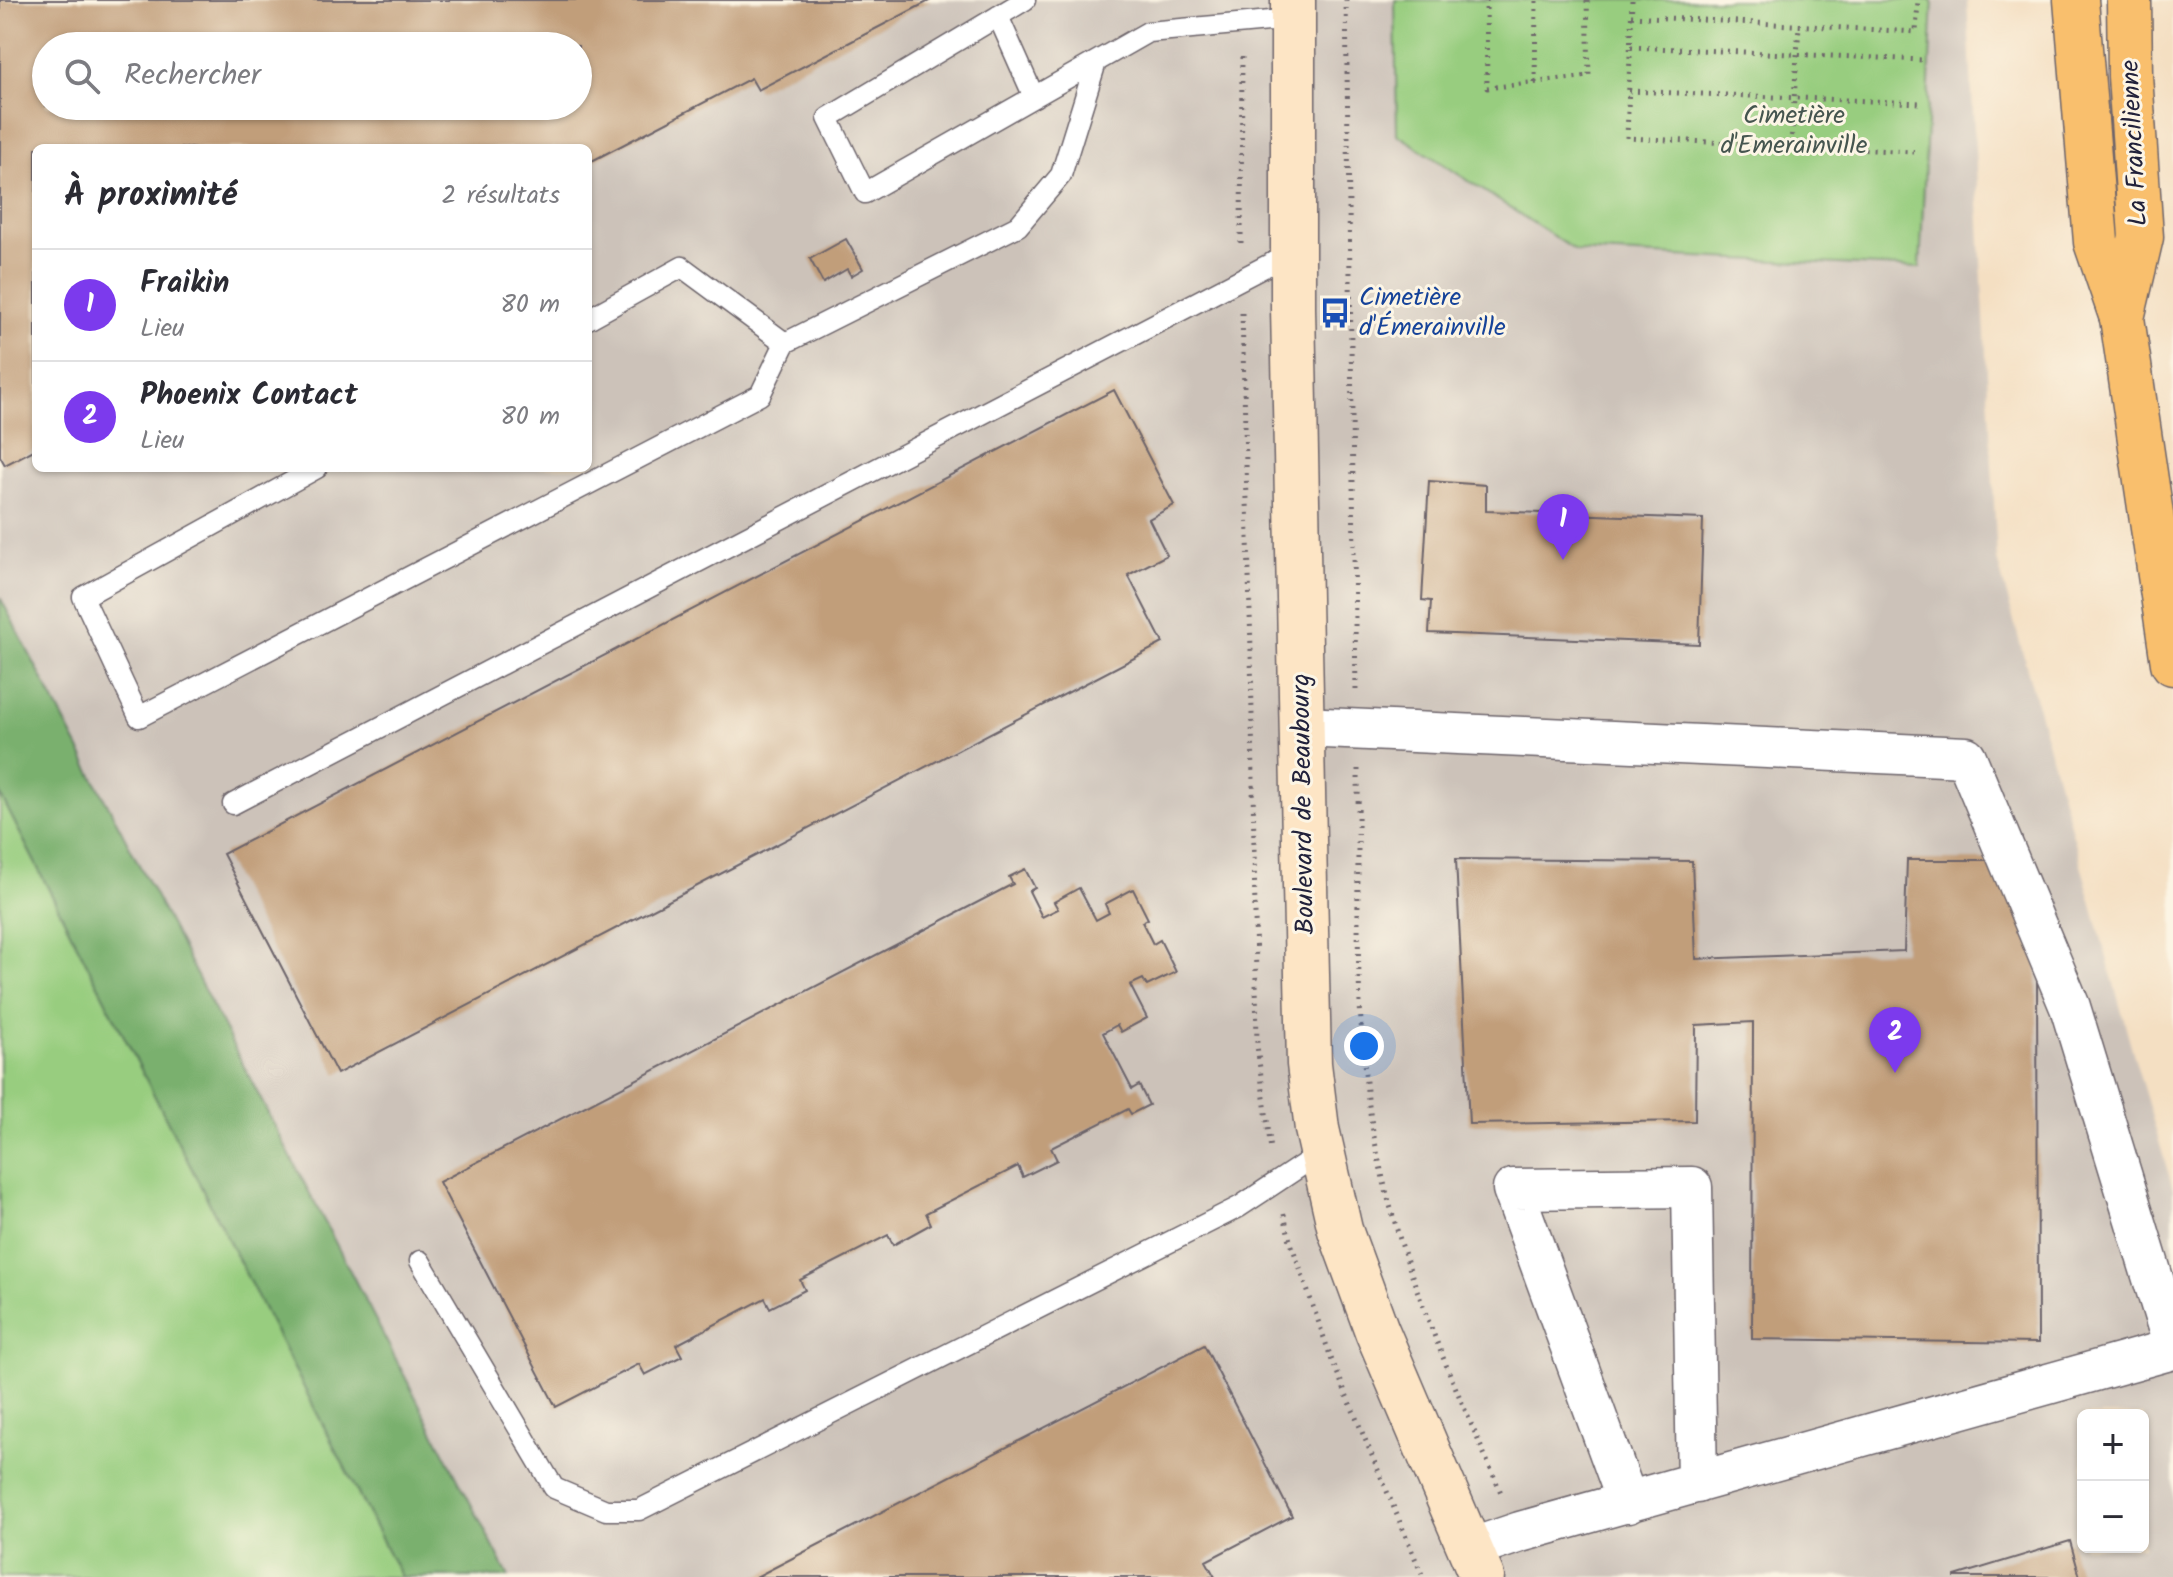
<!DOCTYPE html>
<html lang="fr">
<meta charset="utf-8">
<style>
:root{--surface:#fff;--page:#f2f2f3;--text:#2b2b33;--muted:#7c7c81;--line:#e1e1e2;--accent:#7c3aed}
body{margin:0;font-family:Kalam,sans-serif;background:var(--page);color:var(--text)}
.controls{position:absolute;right:24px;bottom:24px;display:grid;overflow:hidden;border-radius:12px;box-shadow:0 2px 6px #0004}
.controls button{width:72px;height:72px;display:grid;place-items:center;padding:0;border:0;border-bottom:2px solid var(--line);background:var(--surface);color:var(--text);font:40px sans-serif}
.you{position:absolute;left:1364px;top:1046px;width:28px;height:28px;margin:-20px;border:6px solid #fff;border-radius:50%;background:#1a73e8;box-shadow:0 0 0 12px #1a73e833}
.badge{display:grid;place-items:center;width:52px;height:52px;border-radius:50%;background:var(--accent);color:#fff;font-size:26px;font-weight:700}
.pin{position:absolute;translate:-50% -66px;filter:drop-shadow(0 2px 4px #0008)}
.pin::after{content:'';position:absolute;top:42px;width:28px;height:24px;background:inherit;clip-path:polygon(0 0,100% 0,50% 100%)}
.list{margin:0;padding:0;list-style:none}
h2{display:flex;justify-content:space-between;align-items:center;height:104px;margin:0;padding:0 32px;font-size:34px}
h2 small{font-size:26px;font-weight:400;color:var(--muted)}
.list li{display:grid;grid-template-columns:52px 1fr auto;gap:24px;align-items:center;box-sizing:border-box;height:112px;padding:0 32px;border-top:2px solid var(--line)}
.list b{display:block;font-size:30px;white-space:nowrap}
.list p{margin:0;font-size:26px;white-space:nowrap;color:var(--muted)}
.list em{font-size:26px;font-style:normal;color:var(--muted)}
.icon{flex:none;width:44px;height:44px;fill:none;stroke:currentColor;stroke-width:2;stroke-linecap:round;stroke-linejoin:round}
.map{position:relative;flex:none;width:2173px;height:1577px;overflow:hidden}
.search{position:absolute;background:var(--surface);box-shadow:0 2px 6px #0004;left:32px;top:32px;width:560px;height:88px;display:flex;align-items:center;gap:20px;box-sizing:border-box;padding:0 28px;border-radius:44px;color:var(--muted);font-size:30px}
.panel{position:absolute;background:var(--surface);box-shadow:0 2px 6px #0004;left:32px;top:144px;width:560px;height:328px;border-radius:12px}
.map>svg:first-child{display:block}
</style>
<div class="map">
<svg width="2173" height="1577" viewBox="0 0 2173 1577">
<rect width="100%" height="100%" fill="#fcf5e5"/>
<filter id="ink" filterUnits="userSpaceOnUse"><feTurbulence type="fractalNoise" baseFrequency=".0125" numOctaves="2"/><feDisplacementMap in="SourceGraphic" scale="16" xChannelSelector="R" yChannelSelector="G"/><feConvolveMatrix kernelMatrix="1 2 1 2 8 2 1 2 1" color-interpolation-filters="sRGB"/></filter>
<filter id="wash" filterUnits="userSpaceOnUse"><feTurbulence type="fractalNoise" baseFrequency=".006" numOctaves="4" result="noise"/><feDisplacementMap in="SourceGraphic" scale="32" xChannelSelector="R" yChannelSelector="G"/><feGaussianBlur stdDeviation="1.8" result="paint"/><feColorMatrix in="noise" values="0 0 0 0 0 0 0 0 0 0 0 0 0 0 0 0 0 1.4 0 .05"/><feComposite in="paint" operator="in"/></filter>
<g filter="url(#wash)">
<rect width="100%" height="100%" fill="#f4dfc2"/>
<path fill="#ccc2b9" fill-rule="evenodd" d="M0,0H1967L1997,560L2135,1060L2173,1189V1577H509L0,597ZM46,46H578V106H46ZM36,148H588V468H36ZM2083,1415H2143V1547H2083Z"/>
<path fill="#98cd7f" stroke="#5d785d" stroke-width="2" d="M1395,0H1933L1920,268L1576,251L1397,134Z
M0,794L401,1577H0Z"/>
<path fill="#7ab06e" stroke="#4e6954" stroke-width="2" d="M0,597L509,1577H401L0,794Z"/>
<g id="blocks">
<path fill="#c19e7a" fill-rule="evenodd" d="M0,0H931L758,90L751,78L588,163V148H36V449L5,465L0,456ZM46,46H578V106H46Z
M846,239L863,269L851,276L847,269L823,283L810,259Z
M1114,390L1174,505L1149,519L1167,555L1128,575L1163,643L337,1074L223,854Z
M1429,481L1486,485V511L1703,519L1699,644L1429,633L1431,601L1422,600Z
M1456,859L1692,861L1696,959L1904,951L1907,860H2000L2037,962L2038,1343L1752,1339L1753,1022L1696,1025L1695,1121L1469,1124Z
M1025,869L1035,888L1029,891L1042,917L1058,909L1054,902L1079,888L1096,920L1109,913L1105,904L1133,889L1148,919L1142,922L1153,944L1160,940L1176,972L1147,986L1143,979L1130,985L1147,1018L1121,1032L1117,1025L1103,1033L1132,1089L1139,1085L1149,1105L1131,1114L1128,1109L1051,1148L1057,1160L1023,1177L1018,1166L926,1213L931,1224L893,1245L888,1235L800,1280L805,1290L770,1308L765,1298L676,1345L682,1356L645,1375L639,1364L556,1407L439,1182L1013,884L1009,877Z
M1204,1345L1292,1516L1206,1561L1215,1577H756Z
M2070,1541L2080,1577H1955V1576Z"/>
</g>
</g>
<g filter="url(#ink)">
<use href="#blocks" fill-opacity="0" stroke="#6c646a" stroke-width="2"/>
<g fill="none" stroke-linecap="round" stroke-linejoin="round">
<g stroke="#6c646a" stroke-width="23">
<path id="service" d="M1025,0L828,118L865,193L1148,32L1293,19
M998,16L1034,97
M588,319L682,267L785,343
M317,468L83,597L139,717L760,395L785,343L1018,226L1061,175L1096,62
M233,804L1293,252
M420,1261L554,1488L606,1510H639L1239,1207L1322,1152"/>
</g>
<g stroke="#6c646a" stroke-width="43">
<path id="minor" d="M1302,727L1966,757L2070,1007L2173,1344
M1628,1503L1513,1189L1692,1187L1697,1483
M1470,1549L1520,1532L2173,1349"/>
</g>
<g stroke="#6c646a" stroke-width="47">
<path id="secondary" d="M1293,0V308L1304,840L1309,1064L1317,1129L1340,1230L1377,1331L1482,1577"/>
</g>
<g stroke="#6c646a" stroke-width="47">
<path id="trunk" d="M2076,0L2096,242L2122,318
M2129,0L2130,76L2141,237L2122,318L2173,663"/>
</g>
<path stroke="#6c646a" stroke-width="5" stroke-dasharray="2 6" stroke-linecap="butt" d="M1346,0L1356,691
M1486,0L1487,88L1589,76L1587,0
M1632,0L1627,138L1914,152
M1631,16L1916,32L1918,0
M1631,47L1923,60
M1535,83L1536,0
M1629,91L1920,103
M1791,144L1799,26
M1241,243L1242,53
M1242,313L1251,650L1257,1046L1271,1150
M1358,769C1359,886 1353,1017 1373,1131C1396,1259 1451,1377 1502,1495
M1284,1214L1289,1237L1331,1358L1423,1577"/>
<use href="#service" stroke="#fff" stroke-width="20"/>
<use href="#minor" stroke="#fff" stroke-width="40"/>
<use href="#secondary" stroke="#fde5c5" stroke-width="44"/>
<use href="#trunk" stroke="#f9bf6d" stroke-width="44"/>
</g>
</g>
<defs>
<g id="bus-bare" transform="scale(2.4)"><path d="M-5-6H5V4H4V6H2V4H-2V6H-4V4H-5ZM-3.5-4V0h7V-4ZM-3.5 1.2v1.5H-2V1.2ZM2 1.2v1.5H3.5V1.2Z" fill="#1a4fb4" stroke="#fcf5e5" stroke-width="2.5" paint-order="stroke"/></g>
</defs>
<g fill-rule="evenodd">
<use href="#bus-bare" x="1335" y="313"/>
</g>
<g text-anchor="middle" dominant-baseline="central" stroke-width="6" stroke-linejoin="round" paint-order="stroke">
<g font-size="26" fill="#45554f" stroke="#fcf5e5">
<text x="1794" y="116">Cimetière<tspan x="1794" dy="30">d'Emerainville</tspan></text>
</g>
<g font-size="26" fill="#22223b" stroke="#fcf5e5">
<text transform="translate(2135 143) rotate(-93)">La Francilienne</text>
<text transform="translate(1304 804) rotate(-91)">Boulevard de Beaubourg</text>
</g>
<g font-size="26" fill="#164399" stroke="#fcf5e5" text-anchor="start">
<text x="1359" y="298">Cimetière<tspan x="1359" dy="30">d'Émerainville</tspan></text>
</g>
</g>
</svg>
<div class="controls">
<button>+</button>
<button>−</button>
</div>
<div class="you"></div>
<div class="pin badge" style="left:1563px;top:560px">1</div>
<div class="pin badge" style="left:1895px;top:1073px">2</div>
<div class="search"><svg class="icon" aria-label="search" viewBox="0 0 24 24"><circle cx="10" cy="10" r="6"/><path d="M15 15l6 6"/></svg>Rechercher</div>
<section class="panel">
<h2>À proximité<small>2 résultats</small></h2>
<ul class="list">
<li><span class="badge">1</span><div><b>Fraikin</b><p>Lieu</p></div><em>80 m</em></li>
<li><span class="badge">2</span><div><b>Phoenix Contact</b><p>Lieu</p></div><em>80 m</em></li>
</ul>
</section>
</div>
